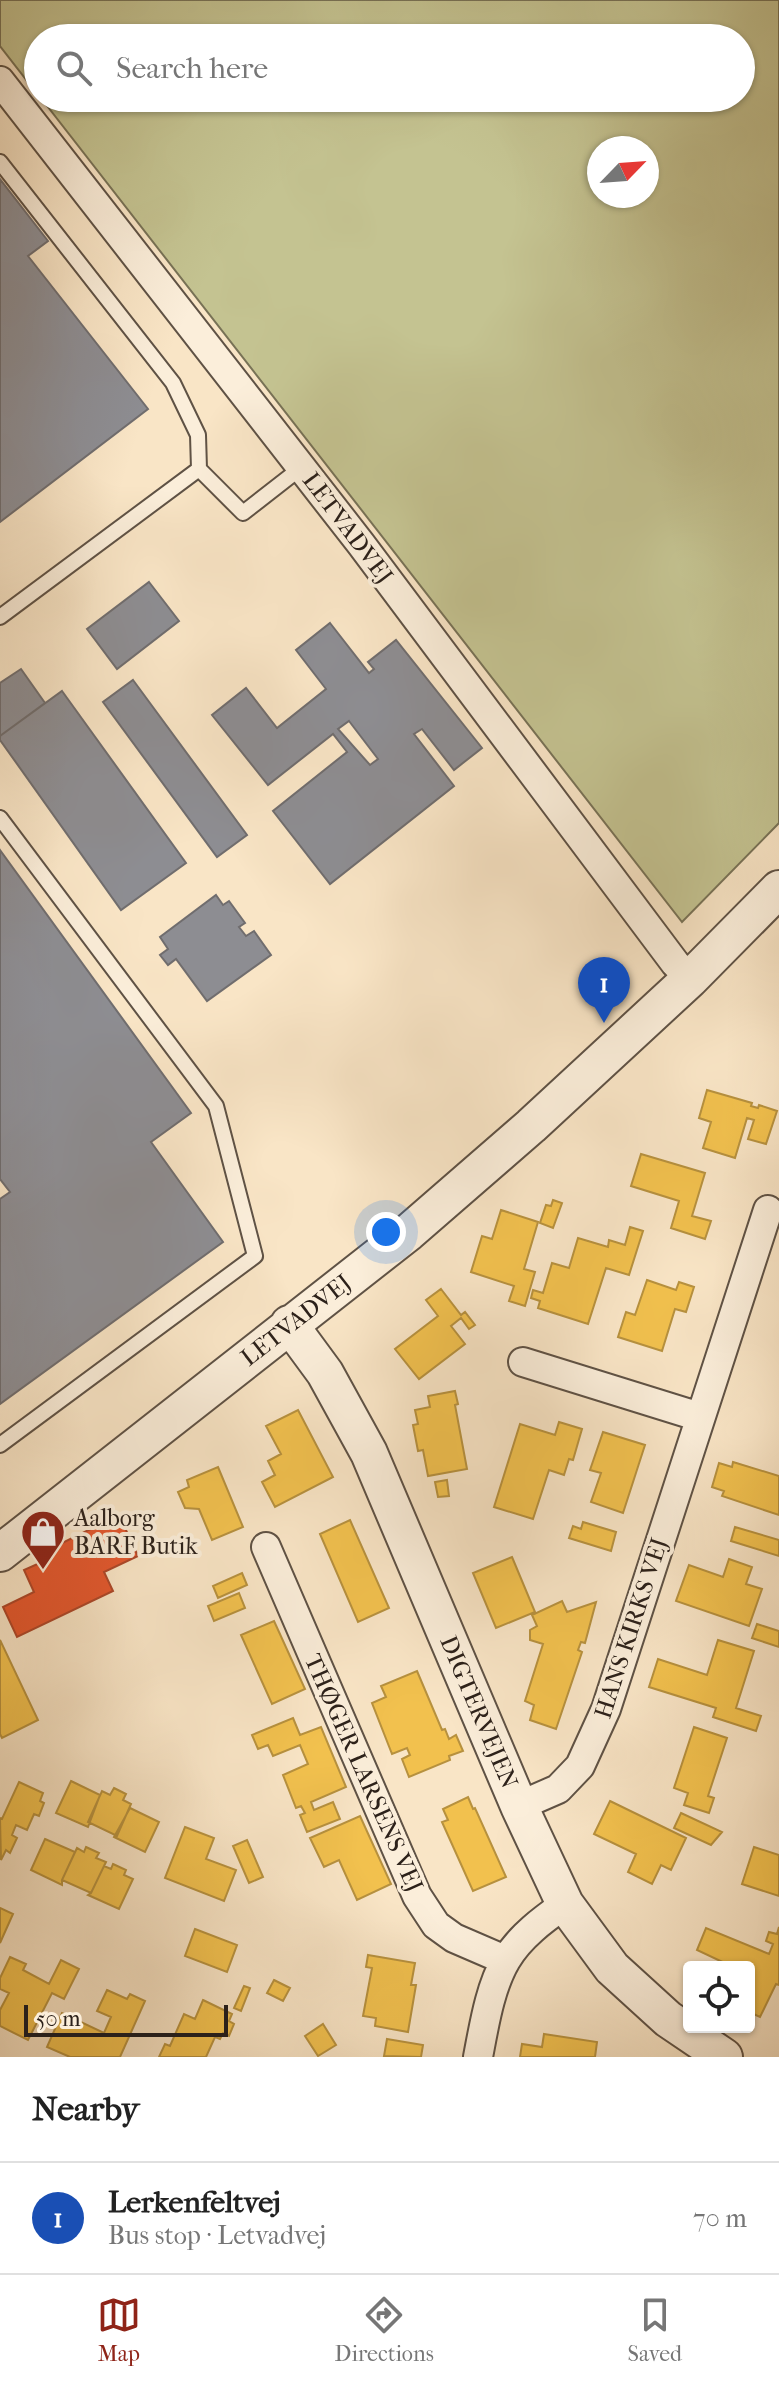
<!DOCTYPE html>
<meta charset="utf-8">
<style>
:root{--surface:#fff;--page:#f6f6f6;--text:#222;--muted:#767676;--line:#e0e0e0;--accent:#8f2418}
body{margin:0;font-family:"IM FELL French Canon",serif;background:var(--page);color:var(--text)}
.controls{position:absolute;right:24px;bottom:24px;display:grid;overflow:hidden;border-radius:8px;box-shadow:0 2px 6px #0004}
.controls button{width:72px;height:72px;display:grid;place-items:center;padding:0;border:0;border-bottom:2px solid var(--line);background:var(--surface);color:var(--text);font:40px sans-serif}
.compass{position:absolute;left:587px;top:136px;width:72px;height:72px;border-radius:50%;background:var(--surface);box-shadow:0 2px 6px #0004;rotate:65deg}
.scale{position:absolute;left:24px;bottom:20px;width:204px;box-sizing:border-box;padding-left:8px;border:4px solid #2c211a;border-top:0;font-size:22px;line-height:28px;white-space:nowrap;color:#2c211a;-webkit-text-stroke:6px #fbeeda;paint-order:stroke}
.you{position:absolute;left:386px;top:1232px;width:28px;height:28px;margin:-20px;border:6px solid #fff;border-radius:50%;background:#1a73e8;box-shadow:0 0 0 12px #1a73e833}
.badge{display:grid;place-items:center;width:52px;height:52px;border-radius:50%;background:var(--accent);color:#fff;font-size:26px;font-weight:700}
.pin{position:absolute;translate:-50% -66px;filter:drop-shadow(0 2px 4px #0008)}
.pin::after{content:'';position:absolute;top:42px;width:28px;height:24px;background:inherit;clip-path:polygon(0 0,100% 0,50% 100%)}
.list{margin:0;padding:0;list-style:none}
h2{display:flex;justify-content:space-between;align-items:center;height:104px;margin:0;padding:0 32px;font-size:34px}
h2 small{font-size:26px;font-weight:400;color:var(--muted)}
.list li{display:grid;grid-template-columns:52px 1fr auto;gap:24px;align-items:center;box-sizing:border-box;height:112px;padding:0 32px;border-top:2px solid var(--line)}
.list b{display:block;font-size:30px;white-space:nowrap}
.list p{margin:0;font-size:26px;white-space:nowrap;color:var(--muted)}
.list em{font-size:26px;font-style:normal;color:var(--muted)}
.icon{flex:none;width:44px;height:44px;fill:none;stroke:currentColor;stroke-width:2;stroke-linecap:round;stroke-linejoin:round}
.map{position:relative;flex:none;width:779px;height:2057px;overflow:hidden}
.search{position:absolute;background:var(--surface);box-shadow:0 2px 6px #0004;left:24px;right:24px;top:24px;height:88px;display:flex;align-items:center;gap:20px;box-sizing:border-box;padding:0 28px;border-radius:44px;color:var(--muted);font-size:30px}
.sheet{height:216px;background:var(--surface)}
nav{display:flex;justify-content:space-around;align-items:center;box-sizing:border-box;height:112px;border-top:2px solid var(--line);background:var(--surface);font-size:22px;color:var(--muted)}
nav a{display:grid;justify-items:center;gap:4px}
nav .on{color:var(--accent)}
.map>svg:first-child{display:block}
</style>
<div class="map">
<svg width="779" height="2057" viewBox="0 0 779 2057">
<rect width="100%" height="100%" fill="#f9e5c6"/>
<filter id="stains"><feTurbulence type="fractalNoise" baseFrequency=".0025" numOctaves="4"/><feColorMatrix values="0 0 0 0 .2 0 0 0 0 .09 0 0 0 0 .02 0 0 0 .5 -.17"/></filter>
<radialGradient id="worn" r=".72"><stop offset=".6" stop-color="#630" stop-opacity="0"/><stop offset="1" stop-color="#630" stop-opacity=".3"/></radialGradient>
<path fill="#c4c391" stroke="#787256" stroke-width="2" fill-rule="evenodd" d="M0,0H779V823L682,922L41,98H741V38H38V95L0,46ZM599,148H647V196H599Z"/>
<path fill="#f2c14e" stroke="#b7913e" stroke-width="2" d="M707,1090L752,1103L751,1106L758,1108L759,1105L777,1111L766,1144L748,1139L754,1120L747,1118L735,1158L703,1148L711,1122L699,1118Z
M641,1154L705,1173L692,1216L711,1221L705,1239L671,1228L679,1201L631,1186Z
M553,1200L562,1203L553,1228L540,1223L546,1205L551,1206Z
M501,1210L538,1222L524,1269L535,1272L525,1306L509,1301L514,1286L471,1272L482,1236L492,1239Z
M630,1227L643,1231L629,1275L606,1268L588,1324L538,1308L540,1301L531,1298L533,1290L543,1293L552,1263L569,1268L578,1238L608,1247L609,1240L625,1245Z
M647,1280L676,1290L679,1282L694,1287L686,1312L675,1309L662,1351L618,1337L626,1312L635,1315Z
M441,1289L461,1315L465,1312L475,1325L469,1329L461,1318L451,1326L465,1344L419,1379L395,1349L438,1316L426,1300Z
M455,1391L458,1404L455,1405L467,1469L428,1476L423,1450L418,1451L413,1425L418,1424L415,1410L430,1407L428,1396Z
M298,1410L333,1477L275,1507L262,1482L275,1475L268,1461L281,1454L266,1426Z
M559,1422L582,1429L573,1460L569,1459L564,1475L549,1470L533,1519L494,1507L520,1424L555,1435Z
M603,1432L645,1445L623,1513L591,1502L601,1473L590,1470Z
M733,1462L779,1476V1515L722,1496L724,1491L712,1487L719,1463L732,1467Z
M218,1467L243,1527L212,1540L199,1509L185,1508L178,1492L189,1487L187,1480Z
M447,1480L449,1496L438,1497L435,1482Z
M350,1520L389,1608L358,1622L320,1534Z
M583,1522L616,1532L611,1551L569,1538L573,1526L581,1529Z
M735,1527L779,1540V1556L731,1541Z
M512,1557L535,1612L496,1628L473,1573Z
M729,1559L752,1567L746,1584L762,1589L749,1626L676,1601L689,1565L723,1577Z
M242,1573L247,1585L218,1598L213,1586Z
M239,1593L245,1608L214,1621L208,1606Z
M562,1601L567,1612L596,1602L585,1643L581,1642L578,1650L582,1652L556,1729L530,1720L534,1705L525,1701L543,1644L530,1640V1630L537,1626L532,1615Z
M274,1621L305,1689L272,1704L241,1635Z
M757,1624L779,1631V1647L752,1638Z
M0,1640L38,1720L2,1738L0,1734Z
M718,1640L754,1651L736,1708L761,1716L756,1731L713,1717L716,1708L649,1687L658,1659L707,1675Z
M417,1671L442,1730L445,1729L449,1739L456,1735L463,1751L449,1756L450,1760L409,1777L402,1759L410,1755L407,1748L392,1754L372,1703L386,1697L381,1686Z
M293,1718L300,1735L321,1727L346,1787L311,1802L314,1810L333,1802L340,1819L307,1832L300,1815L305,1813L301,1806L296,1808L283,1775L308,1764L300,1745L273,1756L268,1745L258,1749L252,1735Z
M694,1727L727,1738L708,1796L714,1798L709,1813L684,1805L688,1793L674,1788Z
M71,1781L100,1795L88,1827L56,1813Z
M19,1782L43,1793L40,1801L44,1803L39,1816L34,1814L27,1830L16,1825L12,1835L17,1838L10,1853L6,1850L1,1860L0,1818L2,1819Z
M114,1788L126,1794L123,1800L131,1804L117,1836L88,1822L102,1791L110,1795Z
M468,1797L473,1809L475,1808L506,1877L473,1891L442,1822L448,1820L443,1809Z
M610,1801L686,1838L671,1870L661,1865L652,1884L628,1872L636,1854L594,1834Z
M130,1808L159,1822L145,1852L114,1837Z
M681,1813L722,1832L711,1845L674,1828Z
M360,1816L391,1884L357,1900L339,1860L324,1867L310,1838Z
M185,1827L214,1838L206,1859L236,1870L224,1901L165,1878Z
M45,1839L75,1852L62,1880V1885L31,1870Z
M247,1840L263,1877L249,1883L233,1846Z
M86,1847L99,1853L96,1858L106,1862L91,1893L62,1880L77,1848L84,1852Z
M754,1847L779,1855V1896L742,1884Z
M113,1864L126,1870L124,1875L133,1879L119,1909L88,1895L91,1893L104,1866L111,1869Z
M0,1908L13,1914L0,1943Z
M779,1927V1985L776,1984L760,2017L749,2012V1967H728L729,1965L697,1950L706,1928L769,1954L773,1944L766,1941L769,1932L777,1934Z
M195,1929L237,1945L227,1972L185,1956Z
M368,1955L415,1963L411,1985H416L408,2032L375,2026L376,2018L363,2016L372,1968L366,1967Z
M10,1957L26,1964L23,1970L49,1984L61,1960L79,1969L64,1999L52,1993L28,2040L0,2026V2010L9,1993L0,1989V1978Z
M274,1980L290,1988L283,2001L267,1993Z
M244,1986L250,1988L241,2011L234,2008Z
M107,1990L127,1999L130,1994L145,2001L120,2057H70L47,2047L62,2013L104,2033L111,2017L97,2011Z
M203,2000L232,2014L229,2021L234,2024L229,2036L223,2033L220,2039L215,2037L206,2057H159L165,2044L170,2046L184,2014L195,2019Z
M323,2024L336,2045L318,2056L305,2036Z
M544,2034L597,2042L595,2057H520L522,2044L542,2047Z
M387,2039L423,2045L421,2057L384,2056Z"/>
<path fill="#e4572e" stroke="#ad4728" stroke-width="2" d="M119,1515L138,1556L104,1572L113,1591L17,1637L3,1607L34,1592L24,1570L51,1558L49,1554L56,1551L54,1547Z"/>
<path fill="#8d8d92" stroke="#706d6e" stroke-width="2" fill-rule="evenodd" d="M0,179L48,241L28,256L148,409L0,522Z
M149,582L179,621L117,669L87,629Z
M330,623L369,673L374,669L368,662L396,640L482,748L454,770L422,729L414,734L454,786L330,884L273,811L347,752L333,734L268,785L212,715L246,688L277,728L326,689L296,650ZM349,721L378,759L370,765L338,729Z
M21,669L45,703L0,736V683Z
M133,680L247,835L217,857L103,702Z
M62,691L186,863L121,910L0,740V736Z
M0,850L191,1113L151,1142L223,1242L0,1404V1199L10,1192L0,1179Z
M216,895L223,905L229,901L245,923L239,927L246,936L254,931L271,955L207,1001L176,959L168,965L160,955L168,949L160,937Z"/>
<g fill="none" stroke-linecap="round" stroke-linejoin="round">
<g stroke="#5f5245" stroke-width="18">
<path id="service" d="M0,162L173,383L198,435L199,469L0,617
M199,469L243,513L302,467
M0,818L216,1106L255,1256L0,1445"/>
</g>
<g stroke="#5f5245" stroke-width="32">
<path id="minor" d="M0,81L361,544L675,963L690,979
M523,1362L700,1417
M266,1547L417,1896L436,1925L454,1938L505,1960
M519,1806L558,1789L580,1766L606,1709L768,1210
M478,2057C484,2026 490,1987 506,1960C520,1936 544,1919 565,1904"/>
</g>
<g stroke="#5f5245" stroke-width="40">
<path id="tertiary" d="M289,1324L325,1373L369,1453L519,1806L565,1904L612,1968L668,2019L724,2057
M0,1553L409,1232L531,1126L690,979L779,889"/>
</g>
<use href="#service" stroke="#fbeeda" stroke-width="14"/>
<use href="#minor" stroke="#fbeeda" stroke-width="28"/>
<use href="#tertiary" stroke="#fbeeda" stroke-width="36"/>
</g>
<defs>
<g id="shop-pin" transform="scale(2.3)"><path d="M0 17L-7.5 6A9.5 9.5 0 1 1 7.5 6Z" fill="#8f2418" stroke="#fbeeda"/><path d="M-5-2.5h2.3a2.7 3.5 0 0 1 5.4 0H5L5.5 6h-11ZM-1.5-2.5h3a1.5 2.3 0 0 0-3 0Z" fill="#fff"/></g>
</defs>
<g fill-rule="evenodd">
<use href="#shop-pin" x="43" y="1532"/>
</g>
<g text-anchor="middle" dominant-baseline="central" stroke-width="8" stroke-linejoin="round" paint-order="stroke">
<g font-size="24" fill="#2c211a" stroke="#fbeeda">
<text transform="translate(348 528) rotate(53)">LETVADVEJ</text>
<text transform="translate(296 1320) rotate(-38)">LETVADVEJ</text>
<text transform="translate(631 1628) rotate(-72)">HANS KIRKS VEJ</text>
<text transform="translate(479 1712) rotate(67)">DIGTERVEJEN</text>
<text transform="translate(364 1773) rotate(66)">THØGER LARSENS VEJ</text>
</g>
<g font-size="24" fill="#2c211a" stroke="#fbeeda" text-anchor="start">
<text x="74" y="1518">Aalborg<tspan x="74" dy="28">BARF Butik</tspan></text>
</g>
</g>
<rect width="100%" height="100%" filter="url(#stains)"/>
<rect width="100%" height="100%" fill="url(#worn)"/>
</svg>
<div class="controls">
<button><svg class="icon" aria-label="locate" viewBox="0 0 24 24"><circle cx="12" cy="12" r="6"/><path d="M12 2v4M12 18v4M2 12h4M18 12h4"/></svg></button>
</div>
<svg class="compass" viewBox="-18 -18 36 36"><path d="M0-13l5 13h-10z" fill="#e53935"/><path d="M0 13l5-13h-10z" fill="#767676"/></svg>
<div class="scale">50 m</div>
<div class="you"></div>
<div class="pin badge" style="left:604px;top:1023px;background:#1a4fb4">1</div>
<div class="search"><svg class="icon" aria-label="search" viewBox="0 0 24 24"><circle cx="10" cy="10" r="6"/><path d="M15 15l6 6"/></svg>Search here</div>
</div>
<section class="sheet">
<h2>Nearby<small></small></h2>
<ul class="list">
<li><span class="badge" style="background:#1a4fb4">1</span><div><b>Lerkenfeltvej</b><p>Bus stop · Letvadvej</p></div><em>70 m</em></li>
</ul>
</section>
<nav>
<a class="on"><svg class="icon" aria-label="map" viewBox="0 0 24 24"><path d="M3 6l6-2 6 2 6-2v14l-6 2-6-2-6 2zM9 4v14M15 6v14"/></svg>Map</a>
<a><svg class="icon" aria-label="directions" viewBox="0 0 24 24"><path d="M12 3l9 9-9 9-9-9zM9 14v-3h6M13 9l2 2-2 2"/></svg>Directions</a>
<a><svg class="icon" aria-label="saved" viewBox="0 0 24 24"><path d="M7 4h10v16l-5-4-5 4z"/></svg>Saved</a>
</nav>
